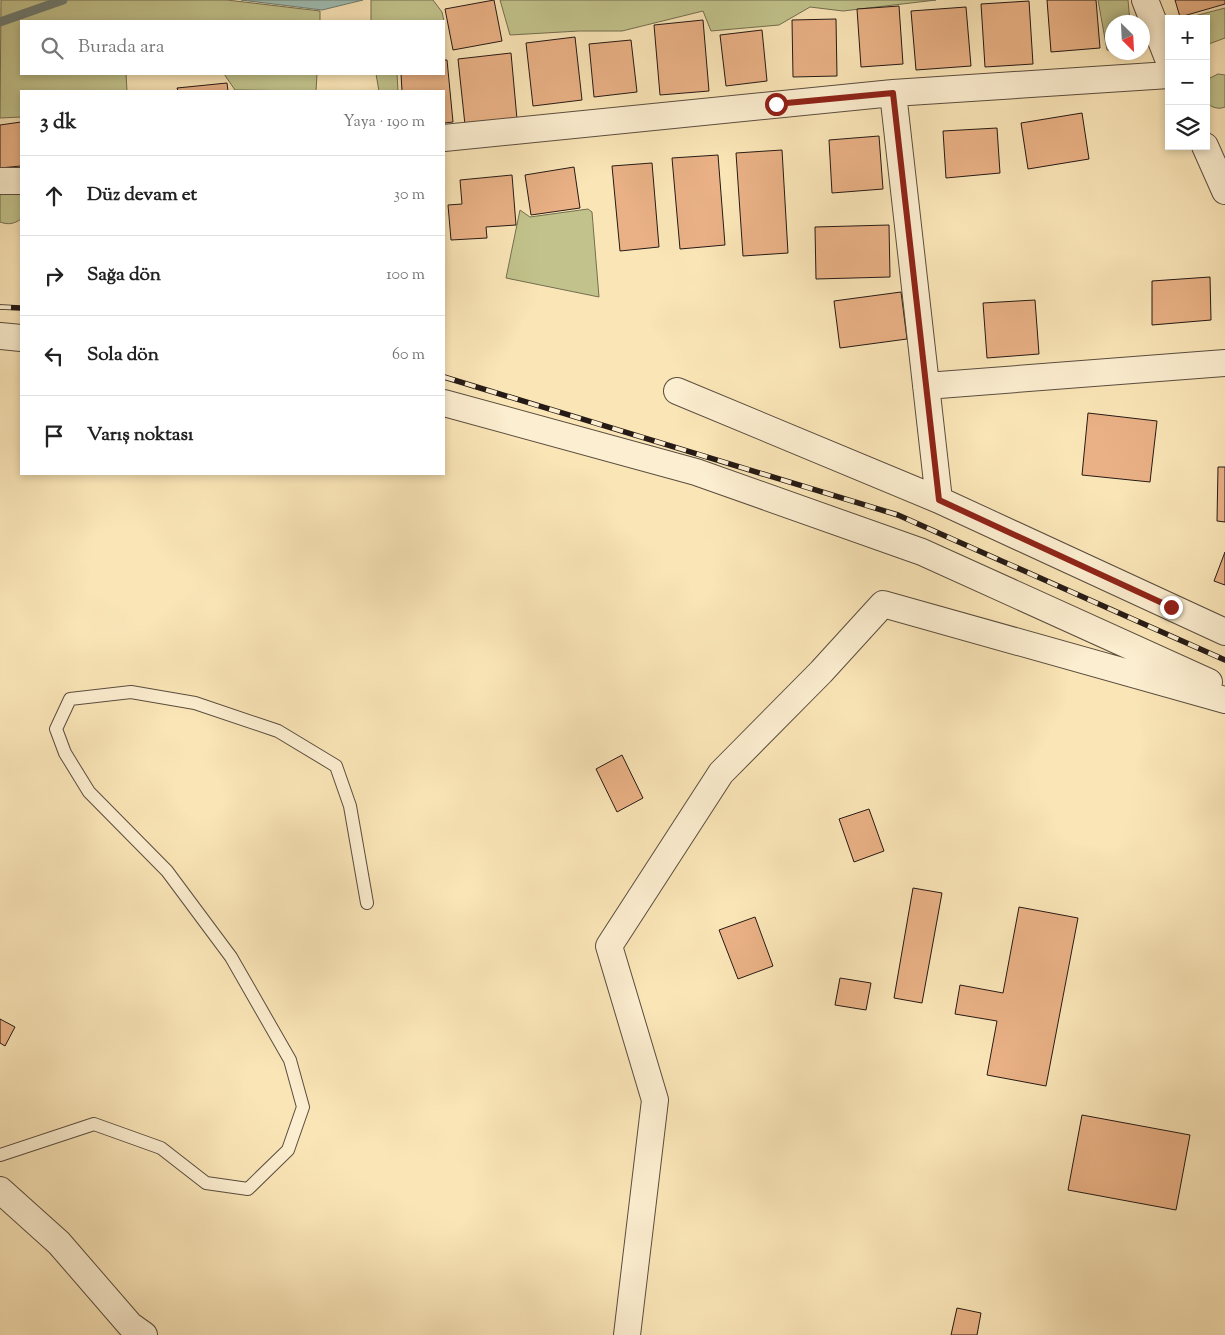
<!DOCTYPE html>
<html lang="tr">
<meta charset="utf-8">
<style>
:root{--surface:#fff;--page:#f6f6f6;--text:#222;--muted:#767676;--line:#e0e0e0}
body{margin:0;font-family:"Sorts Mill Goudy",serif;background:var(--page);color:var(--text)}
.controls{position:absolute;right:15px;top:15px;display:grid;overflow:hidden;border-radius:0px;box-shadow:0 2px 8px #0003}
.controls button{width:45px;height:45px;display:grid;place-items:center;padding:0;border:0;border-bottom:1px solid var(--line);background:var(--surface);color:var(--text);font:25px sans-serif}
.compass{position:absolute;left:1105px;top:15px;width:45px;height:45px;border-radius:50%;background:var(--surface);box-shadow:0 2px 8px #0003;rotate:156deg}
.stop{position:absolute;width:15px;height:15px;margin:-11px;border:4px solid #8f2418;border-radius:50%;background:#fff}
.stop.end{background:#8f2418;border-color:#fff;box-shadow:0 1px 5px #0008}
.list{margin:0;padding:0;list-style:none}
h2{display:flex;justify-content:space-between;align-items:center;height:65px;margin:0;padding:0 20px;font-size:21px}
h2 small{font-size:16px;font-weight:400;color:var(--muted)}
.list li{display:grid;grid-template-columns:32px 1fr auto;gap:15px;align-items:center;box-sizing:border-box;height:80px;padding:0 20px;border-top:1px solid var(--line)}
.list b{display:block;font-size:19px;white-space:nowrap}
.list em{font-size:16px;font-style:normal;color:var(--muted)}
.icon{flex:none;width:28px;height:28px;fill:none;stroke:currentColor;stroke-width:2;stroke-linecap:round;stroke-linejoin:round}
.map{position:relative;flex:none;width:1225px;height:1335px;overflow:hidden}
.search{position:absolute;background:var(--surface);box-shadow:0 2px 8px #0003;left:20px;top:20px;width:425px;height:55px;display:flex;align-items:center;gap:12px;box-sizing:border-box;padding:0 18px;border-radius:0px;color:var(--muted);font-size:19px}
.panel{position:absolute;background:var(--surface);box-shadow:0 2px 8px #0003;left:20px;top:90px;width:425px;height:385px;border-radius:0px}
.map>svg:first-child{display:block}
</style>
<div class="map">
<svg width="1225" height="1335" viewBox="0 0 1225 1335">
<rect width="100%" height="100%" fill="#fae5b7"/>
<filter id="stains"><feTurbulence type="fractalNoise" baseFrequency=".004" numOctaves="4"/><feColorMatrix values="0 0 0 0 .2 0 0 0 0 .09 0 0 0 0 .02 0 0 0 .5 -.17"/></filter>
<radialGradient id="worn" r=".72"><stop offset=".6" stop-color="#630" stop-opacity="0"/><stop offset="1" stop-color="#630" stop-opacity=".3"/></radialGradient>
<path fill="#c2c38c" stroke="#746e50" d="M1,0H227L320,11V21H21V74H126L127,91H21V117L0,118Z
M371,0H433L442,12L444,21H371Z
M500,0H936L843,11L810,7L779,25L711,31L703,11L622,31H579L510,35Z
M1098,0H1128L1130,22H1112V51L1107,50Z
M1225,8V38L1206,45V19H1183Z
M224,74H317L316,91L235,90Z
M376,74H397L398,91H379Z
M1218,74L1225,75V107C1218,110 1212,107 1206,103V80Z
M0,192L18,193L21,196V219C14,224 8,225 0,222Z
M588,209L592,212L599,297L506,278L520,210L530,217Z"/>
<path fill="#9fbeb4" stroke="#6e7c74" d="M241,0H363L322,10Z"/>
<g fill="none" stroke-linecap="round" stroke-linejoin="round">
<path stroke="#6e7c74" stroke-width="9" d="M0,22L63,0"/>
</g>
<path fill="#e9b185" stroke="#251a15" d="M494,0L502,41L453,50L445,9Z
M1047,0H1096L1100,48L1051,52Z
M1175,0H1225V4L1180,17Z
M1029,1L1033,64L985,67L981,4Z
M899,6L903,64L861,67L857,9Z
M966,7L971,66L916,70L911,11Z
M836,19L837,76L793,77L792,20Z
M703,20L709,91L660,95L654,25Z
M762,30L767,81L726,86L720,35Z
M575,37L582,100L533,106L526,43Z
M631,40L637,92L594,97L589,44Z
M511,53L517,119L465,125L458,59Z
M444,60H447L453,122L444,123V91H402L401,74H444Z
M227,83L228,91H178L177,88Z
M1082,113L1089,159L1028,169L1021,123Z
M21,122V166L0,168V125Z
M997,128L1000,173L946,178L943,131Z
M879,136L883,189L832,193L829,140Z
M782,150L788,253L743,256L736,153Z
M718,155L725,245L680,249L672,158Z
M652,163L659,247L620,251L612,166Z
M574,167L580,208L531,215L525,175Z
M512,175L516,225L486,227L487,238L451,240L448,205L462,204L460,180Z
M889,225L890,277L816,279L815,227Z
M1210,277L1211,320L1152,325V281Z
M901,292L907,339L840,348L834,301Z
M1035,300L1039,354L987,358L983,303Z
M1088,413L1157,421L1150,482L1082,475Z
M1218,467H1225V522L1217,521Z
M1225,552V585L1214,581Z
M622,755L643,798L617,812L596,769Z
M869,809L884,851L854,862L839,819Z
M913,888L942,893L922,1003L894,998Z
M1019,907L1078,918L1046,1086L987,1075L997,1021L955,1014L960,985L1003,993Z
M755,917L773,966L738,979L719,930Z
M840,978L871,983L866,1010L835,1005Z
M0,1019L15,1027L5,1046L0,1043Z
M1082,1115L1190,1135L1176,1210L1068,1190Z
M957,1308L981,1313L977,1335H951Z"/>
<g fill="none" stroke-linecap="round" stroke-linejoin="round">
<g stroke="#5a4d3e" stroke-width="14">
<path id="lane" d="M0,1155L94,1124L161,1148L206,1183L248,1189L288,1150L303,1107L290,1060L231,957L167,871L89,792L65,753L56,729L70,699L131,692L195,703L278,731L336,766L350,806L367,903"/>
</g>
<g stroke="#5a4d3e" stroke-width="28">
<path id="street" d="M1145,0L1169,61
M893,93L939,500
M444,138L893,93L1169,75
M1205,146L1225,191
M0,181H21
M0,336L21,338
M926,386L1225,363
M677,391L939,500L1225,632
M444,403L696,472L922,552L1209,682
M0,1190L59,1243L130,1325L144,1335
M627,1335L655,1100L609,946L721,773L821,672L883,604L1225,700"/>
</g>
<use href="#lane" stroke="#fceed0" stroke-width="12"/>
<use href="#street" stroke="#fceed0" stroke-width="26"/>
<g stroke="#251a15" stroke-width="5.5">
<path id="rail" d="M0,307L21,308
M444,377L898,515L1225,660"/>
</g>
<use href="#rail" stroke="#fceed0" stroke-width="4" stroke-dasharray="11" stroke-linecap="butt"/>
</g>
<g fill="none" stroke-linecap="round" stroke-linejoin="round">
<path stroke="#8f2418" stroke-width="6" d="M776,104L893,93L939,500L1171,607"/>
</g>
<rect width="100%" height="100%" filter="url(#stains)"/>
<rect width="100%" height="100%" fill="url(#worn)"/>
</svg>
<div class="controls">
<button>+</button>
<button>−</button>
<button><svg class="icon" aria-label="layers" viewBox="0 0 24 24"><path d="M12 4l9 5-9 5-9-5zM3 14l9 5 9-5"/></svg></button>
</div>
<svg class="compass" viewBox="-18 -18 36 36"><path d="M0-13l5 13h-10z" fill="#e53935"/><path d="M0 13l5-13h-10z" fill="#767676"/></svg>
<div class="stop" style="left:776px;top:104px"></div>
<div class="stop end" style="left:1171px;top:607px"></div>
<div class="search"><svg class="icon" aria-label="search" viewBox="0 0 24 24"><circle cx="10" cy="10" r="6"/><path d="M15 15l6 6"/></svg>Burada ara</div>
<section class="panel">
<h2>3 dk<small>Yaya · 190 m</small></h2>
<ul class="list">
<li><svg class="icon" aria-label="ahead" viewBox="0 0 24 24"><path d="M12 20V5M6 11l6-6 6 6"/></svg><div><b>Düz devam et</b></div><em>30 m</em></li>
<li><svg class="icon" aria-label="right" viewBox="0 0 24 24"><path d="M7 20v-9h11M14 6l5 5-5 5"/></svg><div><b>Sağa dön</b></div><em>100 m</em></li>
<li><svg class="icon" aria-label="left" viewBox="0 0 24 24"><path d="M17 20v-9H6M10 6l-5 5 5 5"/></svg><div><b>Sola dön</b></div><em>60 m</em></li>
<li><svg class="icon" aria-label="arrive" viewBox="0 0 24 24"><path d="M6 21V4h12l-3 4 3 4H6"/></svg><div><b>Varış noktası</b></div></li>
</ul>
</section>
</div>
